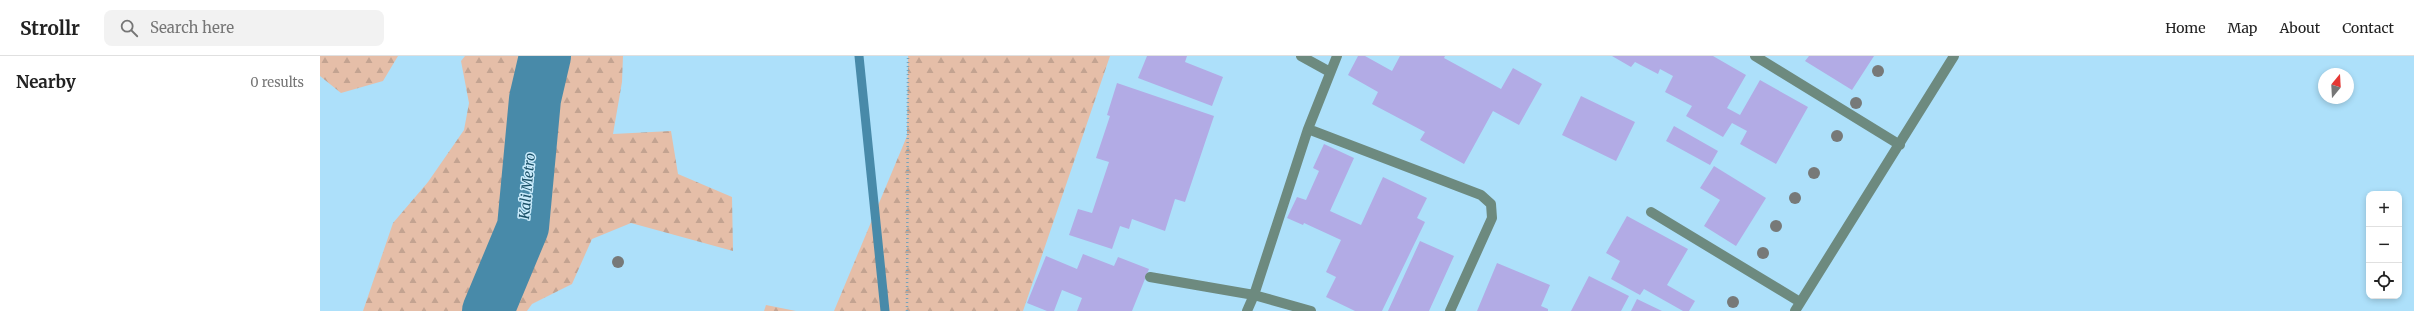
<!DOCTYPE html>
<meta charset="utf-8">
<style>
:root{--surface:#fff;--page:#f2f2f2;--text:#222;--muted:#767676;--line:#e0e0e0}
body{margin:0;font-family:Merriweather,serif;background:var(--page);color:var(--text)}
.controls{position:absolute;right:12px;bottom:12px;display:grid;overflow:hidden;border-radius:8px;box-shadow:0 2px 6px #0003}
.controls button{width:36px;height:36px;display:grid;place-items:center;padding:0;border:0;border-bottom:1px solid var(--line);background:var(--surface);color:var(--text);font:20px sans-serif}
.compass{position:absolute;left:1998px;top:12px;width:36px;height:36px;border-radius:50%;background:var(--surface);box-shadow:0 2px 6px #0003;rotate:18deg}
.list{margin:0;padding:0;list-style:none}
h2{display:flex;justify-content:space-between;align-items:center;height:52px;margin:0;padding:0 16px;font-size:17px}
h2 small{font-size:13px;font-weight:400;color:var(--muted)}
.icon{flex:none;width:22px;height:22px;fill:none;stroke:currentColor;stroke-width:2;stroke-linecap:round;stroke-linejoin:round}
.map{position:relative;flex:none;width:2094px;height:255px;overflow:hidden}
header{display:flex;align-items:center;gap:24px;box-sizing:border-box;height:56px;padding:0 20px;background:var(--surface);border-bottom:1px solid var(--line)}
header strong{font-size:19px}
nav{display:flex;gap:22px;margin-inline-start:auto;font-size:14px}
.search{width:280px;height:36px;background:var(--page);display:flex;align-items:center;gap:10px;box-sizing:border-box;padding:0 14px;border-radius:8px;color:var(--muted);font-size:15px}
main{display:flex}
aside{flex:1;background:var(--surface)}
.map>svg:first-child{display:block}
</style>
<header>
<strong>Strollr</strong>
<div class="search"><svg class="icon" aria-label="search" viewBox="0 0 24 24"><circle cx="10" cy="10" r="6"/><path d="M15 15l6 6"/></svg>Search here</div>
<nav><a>Home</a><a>Map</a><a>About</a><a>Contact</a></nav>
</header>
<main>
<aside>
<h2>Nearby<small>0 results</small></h2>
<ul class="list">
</ul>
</aside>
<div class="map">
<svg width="2094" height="255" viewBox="0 0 2094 255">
<defs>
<pattern id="forest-firs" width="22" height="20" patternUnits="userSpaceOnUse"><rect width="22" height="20" fill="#e5bea8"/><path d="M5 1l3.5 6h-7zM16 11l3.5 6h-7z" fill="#c3a391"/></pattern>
</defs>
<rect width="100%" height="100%" fill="#ade0fa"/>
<path fill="url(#forest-firs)" d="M0,0H78L63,25L21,37L0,20Z
M145,0H207L222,13L225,0H303L302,26L293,78L351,75L358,118L412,141L413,195L311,167L272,183L252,228L212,248L207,255H43L73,167L108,126L144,74L149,47L141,5Z
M588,0H790L703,255H514L587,80Z
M446,249L476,255H444Z"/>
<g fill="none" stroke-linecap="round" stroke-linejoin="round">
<path stroke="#488aa9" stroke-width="9" d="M539,0L565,255"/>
<path stroke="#488aa9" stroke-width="52" d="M168,255L203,171L215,43L225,0"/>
</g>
<path fill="#b2abe5" d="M827,0H867L865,6L903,21L892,50L818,22Z
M1038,0H1045L1072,15L1080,0H1125L1124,2L1181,33L1193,12L1222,28L1199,69L1173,55L1144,108L1100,84L1105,76L1052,48L1058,36L1028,19Z
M1292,0H1393L1426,19L1407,52L1420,59L1440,24L1488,51L1456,108L1420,88L1427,75L1412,67L1403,81L1366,60L1372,50L1345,36L1353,20L1340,13L1338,18L1315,6L1311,11Z
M1489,0H1554L1532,34L1485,5Z
M797,27L894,60L865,146L855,143L845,175L812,163L809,173L800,170L792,193L749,179L758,153L772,157L789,106L776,102L790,60L787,59Z
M1261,40L1315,66L1296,105L1242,79Z
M1354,70L1398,95L1390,109L1346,85Z
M1004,88L1034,102L1010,155L1041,169L1063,121L1107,142L1097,162L1105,166L1062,255H1035L1006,241L1016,221L1006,216L1021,184L984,167L983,169L967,162L977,141L986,144L999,115L993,112Z
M1394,110L1446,142L1416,190L1384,170L1400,144L1380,132Z
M1307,160L1368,193L1347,229L1375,245L1369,255H1363L1324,233L1320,239L1291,223L1300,205L1286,197Z
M1100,185L1134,200L1109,255H1068Z
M763,198L794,210L798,201L829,213L812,255H757L762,242L742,234L734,255H727L707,247L726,200L757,213Z
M1177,207L1230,229L1221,250L1228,253V255H1157Z
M1269,220L1309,240L1301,255H1251Z
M1317,243L1342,255H1311Z"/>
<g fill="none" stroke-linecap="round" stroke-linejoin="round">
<path stroke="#78a4ba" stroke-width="2.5" stroke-dasharray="1 3" stroke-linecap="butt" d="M587,255L588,0"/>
<path stroke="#6d8a7f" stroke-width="10" d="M981,0L1010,16
M1435,0L1580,89
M988,73L1161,139L1171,148L1172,162L1130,255
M1331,156L1480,246
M830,221L934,239L991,255
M927,255L934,239L988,73L1017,0
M1475,255L1634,0"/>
</g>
<g fill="#777978">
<circle cx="1558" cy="15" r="6"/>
<circle cx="1536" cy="47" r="6"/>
<circle cx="1517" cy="80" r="6"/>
<circle cx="1494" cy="117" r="6"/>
<circle cx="1475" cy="142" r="6"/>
<circle cx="1456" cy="170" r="6"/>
<circle cx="1443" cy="197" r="6"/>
<circle cx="298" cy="206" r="6"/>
<circle cx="1413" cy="246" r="6"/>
</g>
<g text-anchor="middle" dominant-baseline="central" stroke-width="3" stroke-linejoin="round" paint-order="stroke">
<g font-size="14" font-style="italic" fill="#194f66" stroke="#c9ebfc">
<text transform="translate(207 130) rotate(-85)">Kali Metro</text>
</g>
</g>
</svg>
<div class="controls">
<button>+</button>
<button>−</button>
<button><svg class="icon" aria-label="locate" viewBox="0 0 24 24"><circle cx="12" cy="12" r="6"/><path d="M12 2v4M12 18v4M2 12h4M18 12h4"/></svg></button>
</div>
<svg class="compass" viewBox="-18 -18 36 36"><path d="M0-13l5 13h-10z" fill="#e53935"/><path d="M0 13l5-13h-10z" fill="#767676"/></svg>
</div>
</main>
